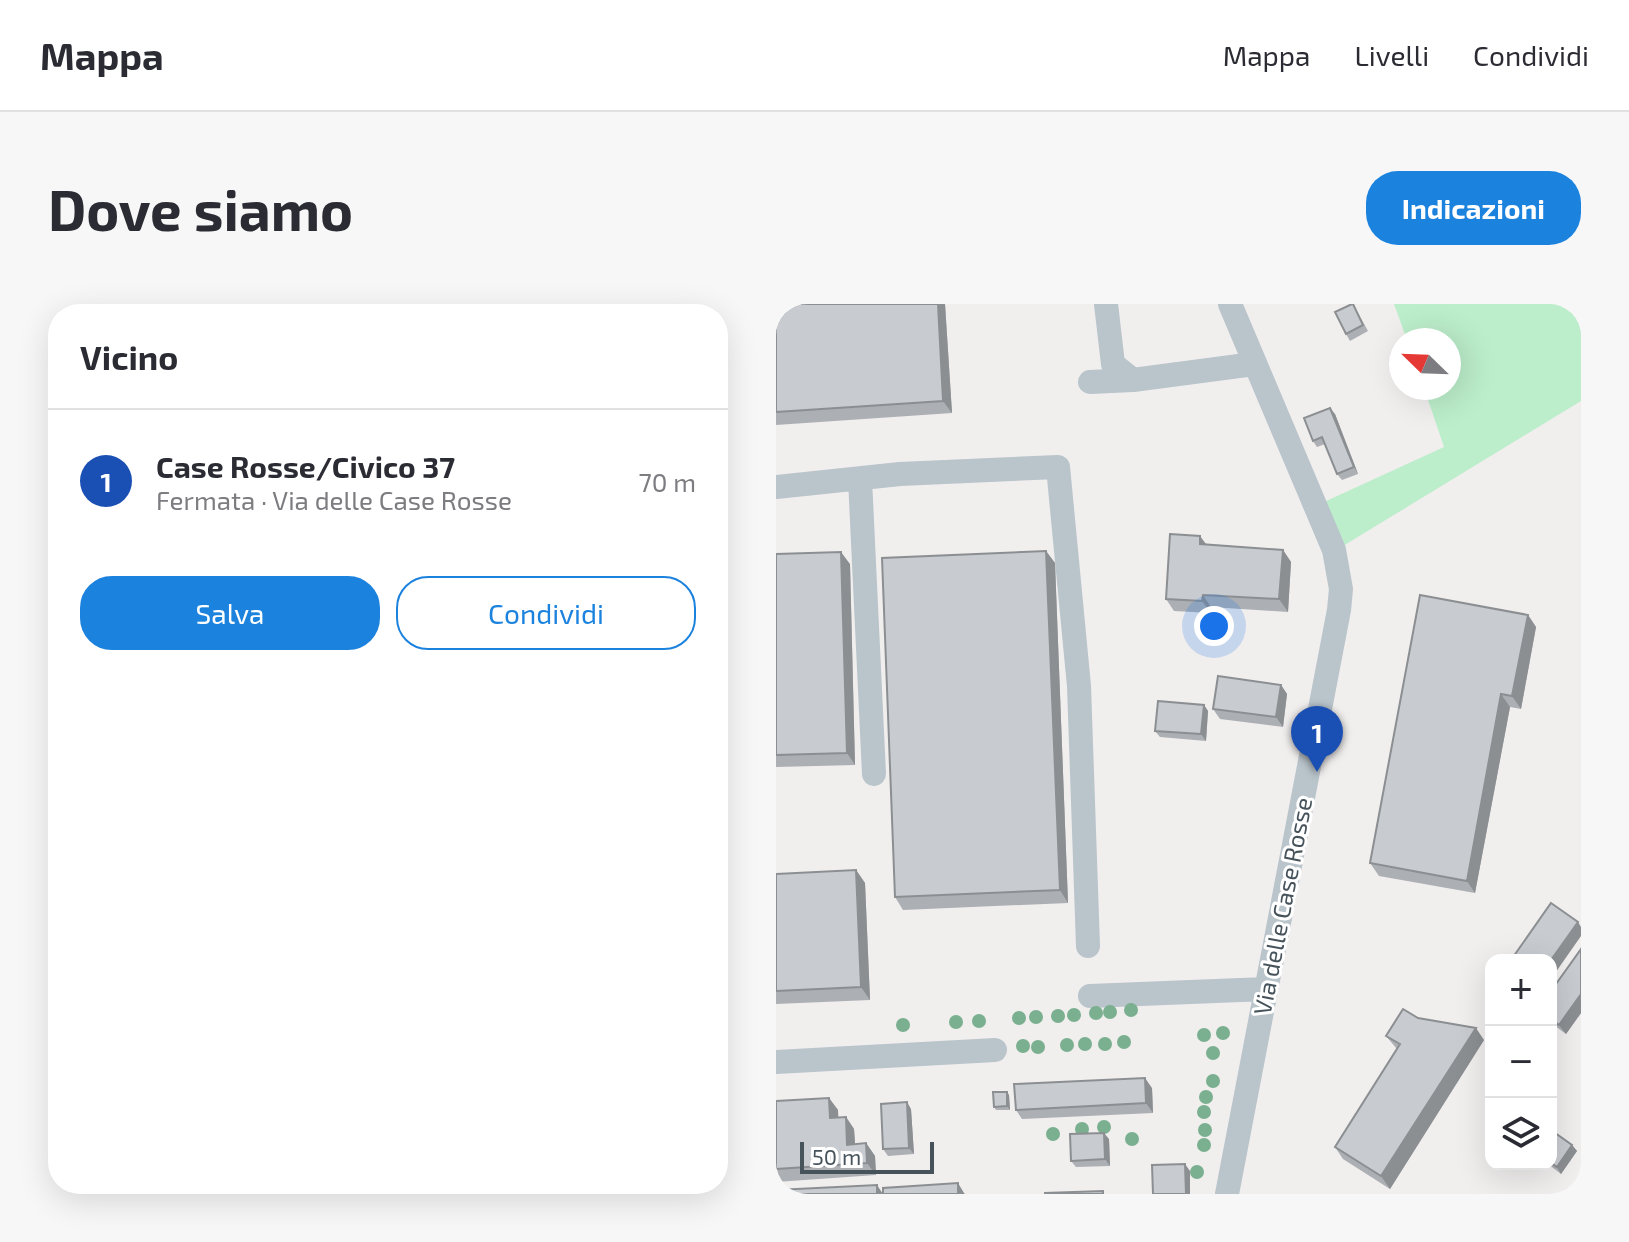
<!DOCTYPE html>
<html lang="it">
<meta charset="utf-8">
<style>
:root{--surface:#fff;--page:#f7f7f7;--text:#2b2b33;--muted:#7c7c81;--line:#e1e1e2;--accent:#1b82de}
body{margin:0;font-family:"Exo 2",sans-serif;background:var(--page);color:var(--text)}
.controls{position:absolute;right:24px;bottom:24px;display:grid;overflow:hidden;border-radius:16px;box-shadow:0 8px 32px #0002}
.controls button{width:72px;height:72px;display:grid;place-items:center;padding:0;border:0;border-bottom:2px solid var(--line);background:var(--surface);color:var(--text);font:40px sans-serif}
.compass{position:absolute;left:613px;top:24px;width:72px;height:72px;border-radius:50%;background:var(--surface);box-shadow:0 8px 32px #0002;rotate:293deg}
.scale{position:absolute;left:24px;bottom:20px;width:134px;box-sizing:border-box;padding-left:8px;border:4px solid #46535b;border-top:0;font-size:22px;line-height:28px;white-space:nowrap;color:#46535b;-webkit-text-stroke:6px #fff;paint-order:stroke}
.you{position:absolute;left:438px;top:322px;width:28px;height:28px;margin:-20px;border:6px solid #fff;border-radius:50%;background:#1a73e8;box-shadow:0 0 0 12px #1a73e833}
.badge{display:grid;place-items:center;width:52px;height:52px;border-radius:50%;background:var(--accent);color:#fff;font-size:26px;font-weight:700}
.pin{position:absolute;translate:-50% -66px;filter:drop-shadow(0 2px 4px #0008)}
.pin::after{content:'';position:absolute;top:42px;width:28px;height:24px;background:inherit;clip-path:polygon(0 0,100% 0,50% 100%)}
.list{margin:0;padding:0;list-style:none}
h2{display:flex;justify-content:space-between;align-items:center;height:104px;margin:0;padding:0 32px;font-size:34px}
h2 small{font-size:26px;font-weight:400;color:var(--muted)}
.list li{display:grid;grid-template-columns:52px 1fr auto;gap:24px;align-items:center;box-sizing:border-box;height:144px;padding:0 32px;border-top:2px solid var(--line)}
.list b{display:block;font-size:30px;white-space:nowrap}
.list p{margin:0;font-size:26px;white-space:nowrap;color:var(--muted)}
.list em{font-size:26px;font-style:normal;color:var(--muted)}
.actions{display:flex;gap:16px;padding:24px 32px}
.actions a{flex:1;padding:18px 0;border:2px solid var(--accent);border-radius:32px;text-align:center;font-size:28px;color:var(--accent)}
.actions .main{background:var(--accent);color:#fff}
.icon{flex:none;width:44px;height:44px;fill:none;stroke:currentColor;stroke-width:2;stroke-linecap:round;stroke-linejoin:round}
.map{position:relative;flex:none;width:805px;height:890px;overflow:hidden;border-radius:32px}
header{display:flex;align-items:center;gap:48px;box-sizing:border-box;height:112px;padding:0 40px;background:var(--surface);border-bottom:2px solid var(--line)}
header strong{font-size:38px}
nav{display:flex;gap:44px;margin-inline-start:auto;font-size:28px}
.intro{display:flex;align-items:center;justify-content:space-between;box-sizing:border-box;height:192px;padding:0 48px}
h1{margin:0;font-size:56px}
.button{padding:20px 36px;border-radius:32px;background:var(--accent);color:#fff;font-size:28px;font-weight:700}
main{display:flex;gap:48px;padding:0 48px}
aside{flex:1;background:var(--surface);border-radius:32px;box-shadow:0 8px 32px #0002}
.map>svg:first-child{display:block}
</style>
<header>
<strong>Mappa</strong>
<nav><a>Mappa</a><a>Livelli</a><a>Condividi</a></nav>
</header>
<div class="intro"><h1>Dove siamo</h1><a class="button">Indicazioni</a></div>
<main>
<aside>
<h2>Vicino<small></small></h2>
<ul class="list">
<li><span class="badge" style="background:#1a4fb4">1</span><div><b>Case Rosse/Civico 37</b><p>Fermata · Via delle Case Rosse</p></div><em>70 m</em></li>
</ul>
<div class="actions"><a class="main">Salva</a><a>Condividi</a></div>
</aside>
<div class="map">
<svg width="805" height="890" viewBox="0 0 805 890">
<rect width="100%" height="100%" fill="#f1eeee"/>
<path fill="#bceecb" d="M618,0H805V97L567,242L548,198L668,143L648,84H673V36H631Z"/>
<g fill="none" stroke-linecap="round" stroke-linejoin="round">
<path stroke="#b9c4cb" stroke-width="24" d="M330,0L337,60L357,76L478,60
M314,78L357,76
M84,175L98,470
M0,183L124,170L282,163L303,382L312,642
M314,692L490,685
M0,758L219,746
M451,890L563,306L565,285L558,246L454,0"/>
</g>
<g fill="#7aaf8f">
<circle cx="355" cy="706" r="7"/>
<circle cx="334" cy="708" r="7"/>
<circle cx="320" cy="709" r="7"/>
<circle cx="298" cy="711" r="7"/>
<circle cx="282" cy="712" r="7"/>
<circle cx="260" cy="713" r="7"/>
<circle cx="243" cy="714" r="7"/>
<circle cx="203" cy="717" r="7"/>
<circle cx="180" cy="718" r="7"/>
<circle cx="127" cy="721" r="7"/>
<circle cx="447" cy="729" r="7"/>
<circle cx="428" cy="731" r="7"/>
<circle cx="348" cy="738" r="7"/>
<circle cx="309" cy="740" r="7"/>
<circle cx="329" cy="740" r="7"/>
<circle cx="291" cy="741" r="7"/>
<circle cx="247" cy="742" r="7"/>
<circle cx="262" cy="743" r="7"/>
<circle cx="437" cy="749" r="7"/>
<circle cx="437" cy="777" r="7"/>
<circle cx="430" cy="793" r="7"/>
<circle cx="428" cy="808" r="7"/>
<circle cx="328" cy="823" r="7"/>
<circle cx="306" cy="825" r="7"/>
<circle cx="429" cy="826" r="7"/>
<circle cx="277" cy="830" r="7"/>
<circle cx="356" cy="835" r="7"/>
<circle cx="428" cy="841" r="7"/>
<circle cx="421" cy="868" r="7"/>
</g>
<path fill="#acafb4" d="M0,0H169L176,109L0,121Z
M577,0L592,27L574,37L570,30Z
M559,110L582,170L566,176L561,170L549,140L541,143L537,137Z
M431,241L507,246L515,258L512,308L435,303V309L398,307L390,295Z
M270,247L279,259L292,599L127,606L119,593Z
M0,250L74,260L79,461L0,463Z
M752,311L760,323L745,405L734,403L699,589L603,572L594,559Z
M505,381L511,390L507,423L444,415L437,405Z
M428,401L432,407L430,437L384,433L379,427Z
M80,566L89,579L94,696L0,700V570Z
M805,645V709L790,730L775,719V687Z
M642,714L708,736L614,885L567,855L559,843L621,745L610,732Z
M376,784L377,809L246,815L240,806Z
M231,788L233,791L234,806H220L218,803Z
M53,794L62,806V813H70L78,825L79,840L90,839L99,852L100,871L0,878V797Z
M135,805L138,850L112,852L107,845Z
M775,826L796,841L801,847L785,870L772,860H775Z
M333,835L334,862L300,863L295,857Z"/>
<path fill="#8c8f92" d="M162,0H169L176,109L167,97Z
M554,104L559,110L582,170L578,163Z
M424,232L433,244L424,240Z
M507,246L515,258L512,308L503,295Z
M270,247L279,259L292,599L284,586Z
M65,248L74,260L79,461L71,449Z
M427,291L435,303V309L426,297Z
M752,311L760,323L745,405L736,392Z
M505,381L511,390L507,423L500,413Z
M725,390L734,403L699,589L691,577Z
M428,401L432,407L430,437L425,430Z
M80,566L89,579L94,696L85,683Z
M802,618L805,623V632L775,675V656Z
M805,690V709L790,730L783,721Z
M700,724L708,736L614,885L605,872Z
M369,774L376,784L377,809L370,799Z
M231,788L233,791L234,806L231,802Z
M53,794L62,806L63,826L54,814Z
M131,798L135,805L138,850L133,844Z
M70,813L78,825L80,853L71,841Z
M328,829L333,835L334,862L329,855Z
M90,839L99,852L100,871L91,859Z
M796,841L801,847L785,870L781,863Z
M409,860L414,867V890H410Z
M182,879L188,889L189,890H182Z
M101,881L107,890H101Z"/>
<path fill="#c8ccd1" stroke="#8c8f92" stroke-width="2" d="M0,0H162L167,97L0,108Z
M576,0H577L587,21L570,30L559,8Z
M554,104L578,163L561,170L546,133L537,137L528,114Z
M394,230L424,232V240L507,246L503,295L427,291L426,297L390,295Z
M270,247L284,586L119,593L106,254Z
M65,248L71,449L0,451V250Z
M644,291L752,311L736,392L725,390L691,577L594,559Z
M442,372L505,381L500,413L437,405Z
M382,397L428,401L425,430L379,427Z
M80,566L85,683L0,687V570Z
M775,599L802,618L775,656H735Z
M805,645V690L783,721L775,715V687Z
M627,705L642,714L700,724L605,872L559,843L624,740L610,732Z
M369,774L370,799L240,806L238,780Z
M217,788H231V802L218,803Z
M53,794L54,814L70,813L71,841L90,839L91,859L0,865V797Z
M131,798L133,844L107,845L105,800Z
M775,826L796,841L781,863L775,859Z
M328,829L329,855L295,857L294,830Z
M409,860L410,890H377L376,861Z
M182,879V890H107V884Z
M101,881V890H0V886Z
M327,887V890H269V889Z"/>
<g text-anchor="middle" dominant-baseline="central" stroke-width="6" stroke-linejoin="round" paint-order="stroke">
<g font-size="24" fill="#46535b" stroke="#fff">
<text transform="translate(506 602) rotate(-79)">Via delle Case Rosse</text>
</g>
</g>
</svg>
<div class="controls">
<button>+</button>
<button>−</button>
<button><svg class="icon" aria-label="layers" viewBox="0 0 24 24"><path d="M12 4l9 5-9 5-9-5zM3 14l9 5 9-5"/></svg></button>
</div>
<svg class="compass" viewBox="-18 -18 36 36"><path d="M0-13l5 13h-10z" fill="#e53935"/><path d="M0 13l5-13h-10z" fill="#7c7c81"/></svg>
<div class="scale">50 m</div>
<div class="you"></div>
<div class="pin badge" style="left:541px;top:468px;background:#1a4fb4">1</div>
</div>
</main>
